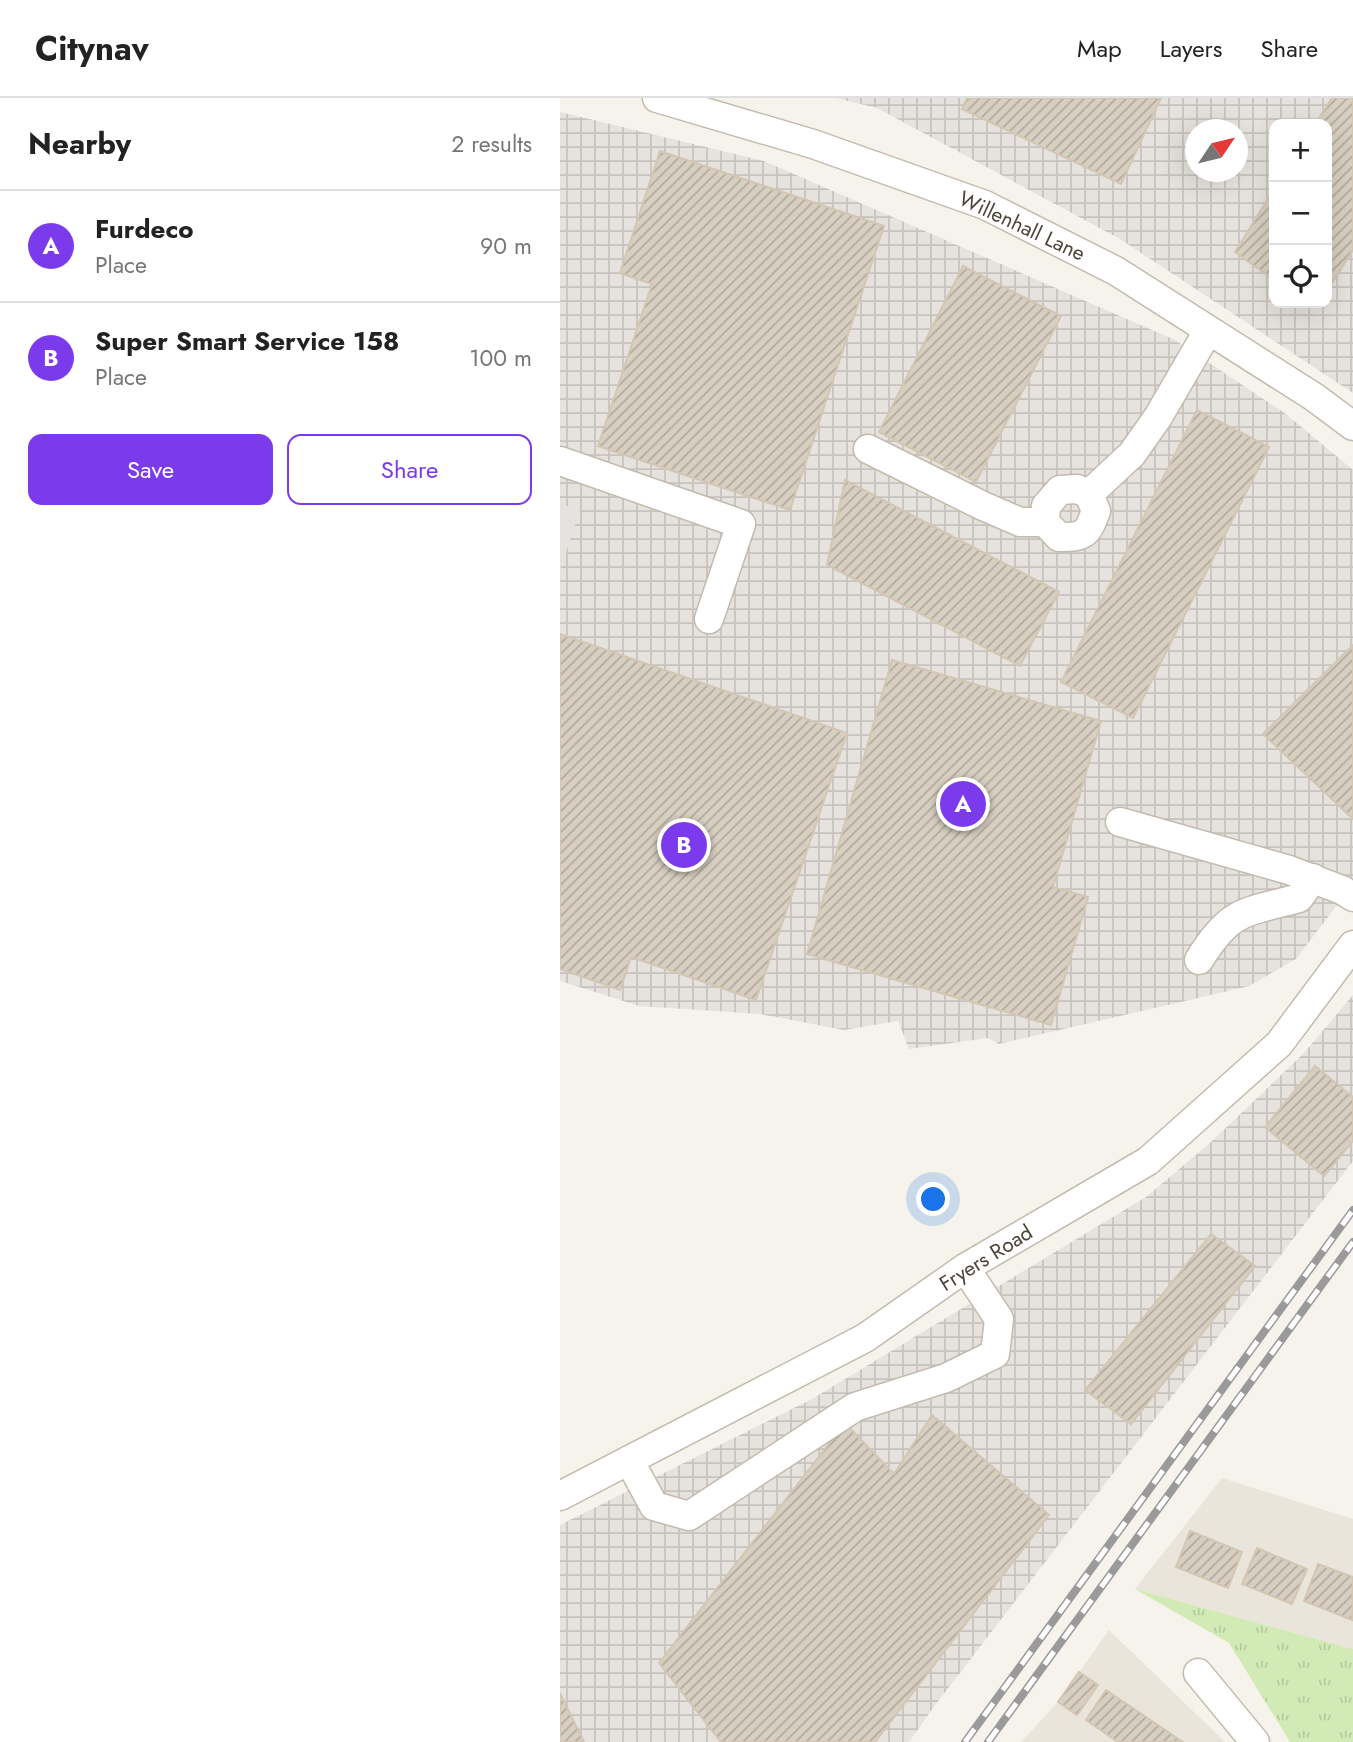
<!DOCTYPE html>
<meta charset="utf-8">
<style>
:root{--surface:#fff;--page:#f6f6f6;--text:#222;--muted:#767676;--line:#e0e0e0;--accent:#7c3aed}
body{margin:0;font-family:Jost,sans-serif;background:var(--page);color:var(--text)}
.controls{position:absolute;right:21px;top:21px;display:grid;overflow:hidden;border-radius:14px;box-shadow:0 7px 28px #0002}
.controls button{width:63px;height:63px;display:grid;place-items:center;padding:0;border:0;border-bottom:2px solid var(--line);background:var(--surface);color:var(--text);font:35px sans-serif}
.compass{position:absolute;left:625px;top:21px;width:63px;height:63px;border-radius:50%;background:var(--surface);box-shadow:0 7px 28px #0002;rotate:55deg}
.you{position:absolute;left:374px;top:1102px;width:24px;height:24px;margin:-18px;border:5px solid #fff;border-radius:50%;background:#1a73e8;box-shadow:0 0 0 10px #1a73e833}
.badge{display:grid;place-items:center;width:46px;height:46px;border-radius:50%;background:var(--accent);color:#fff;font-size:23px;font-weight:700}
.pin{position:absolute;translate:-50% -50%;border:4px solid #fff;box-shadow:0 2px 7px #0006}
.list{margin:0;padding:0;list-style:none}
h2{display:flex;justify-content:space-between;align-items:center;height:91px;margin:0;padding:0 28px;font-size:30px}
h2 small{font-size:23px;font-weight:400;color:var(--muted)}
.list li{display:grid;grid-template-columns:46px 1fr auto;gap:21px;align-items:center;box-sizing:border-box;height:112px;padding:0 28px;border-top:2px solid var(--line)}
.list b{display:block;font-size:26px;white-space:nowrap}
.list p{margin:0;font-size:23px;white-space:nowrap;color:var(--muted)}
.list em{font-size:23px;font-style:normal;color:var(--muted)}
.actions{display:flex;gap:14px;padding:21px 28px}
.actions a{flex:1;padding:16px 0;border:2px solid var(--accent);border-radius:14px;text-align:center;font-size:24px;color:var(--accent)}
.actions .main{background:var(--accent);color:#fff}
.icon{flex:none;width:38px;height:38px;fill:none;stroke:currentColor;stroke-width:2;stroke-linecap:round;stroke-linejoin:round}
.map{position:relative;flex:none;width:793px;height:1644px;overflow:hidden}
header{display:flex;align-items:center;gap:42px;box-sizing:border-box;height:98px;padding:0 35px;background:var(--surface);border-bottom:2px solid var(--line)}
header strong{font-size:33px}
nav{display:flex;gap:38px;margin-inline-start:auto;font-size:24px}
main{display:flex}
aside{flex:1;background:var(--surface)}
.map>svg:first-child{display:block}
</style>
<header>
<strong>Citynav</strong>
<nav><a>Map</a><a>Layers</a><a>Share</a></nav>
</header>
<main>
<aside>
<h2>Nearby<small>2 results</small></h2>
<ul class="list">
<li><span class="badge">A</span><div><b>Furdeco</b><p>Place</p></div><em>90 m</em></li>
<li><span class="badge">B</span><div><b>Super Smart Service 158</b><p>Place</p></div><em>100 m</em></li>
</ul>
<div class="actions"><a class="main">Save</a><a>Share</a></div>
</aside>
<div class="map">
<svg width="793" height="1644" viewBox="0 0 793 1644">
<defs>
<pattern id="industrial-grid" width="8" height="8" patternUnits="userSpaceOnUse" patternTransform="scale(1.75)"><rect width="8" height="8" fill="#e6e2dd"/><path d="M0 4h8M4 0v8" fill="none" stroke="#c7c3be"/></pattern>
<pattern id="grass-tufts" width="24" height="20" patternUnits="userSpaceOnUse" patternTransform="scale(1.75)"><rect width="24" height="20" fill="#d2eab5"/><path d="M3 7l-1-3M5 7V3M7 7l1-3M15 17l-1-3M17 17v-4M19 17l1-3" fill="none" stroke="#b6ca9c"/></pattern>
<pattern id="building-hatch" width="6" height="6" patternUnits="userSpaceOnUse" patternTransform="scale(1.75)"><rect width="6" height="6" fill="#d8cfc1"/><path d="M-1 1l2-2M0 6l6-6M5 7l2-2" fill="none" stroke="#b1aa9e"/></pattern>
</defs>
<rect width="100%" height="100%" fill="#f6f3ec"/>
<path fill="#eae5da" d="M662,1380L793,1421V1551L575,1491Z
M549,1532L665,1644H461L498,1604Z"/>
<path fill="url(#industrial-grid)" fill-rule="evenodd" d="M276,0H793V295L560,141L317,10ZM714,26H767V205H714ZM636,32H678V74H636Z
M0,14L204,63L615,242L726,316L793,372V786L736,861L689,888L625,903L439,946L428,940L349,951L338,923L284,932L200,916L79,908L0,883Z
M793,897V1063L373,1610L349,1644H0V1427L252,1301L586,1099L650,1045L744,955Z"/>
<path fill="url(#grass-tufts)" d="M575,1491L793,1551V1644H730L669,1545Z"/>
<path fill="#e5e3e0" d="M0,405L20,413L0,472Z"/>
<path fill="url(#building-hatch)" stroke="#d3c7b4" stroke-width="2" d="M407,0H601L561,86L402,11Z
M772,0H793V152L767,193V26H755Z
M100,53L324,128L230,412L38,348L92,186L60,175Z
M714,91V182L675,154Z
M403,168L501,218L416,384L319,334Z
M637,312L709,349L573,620L501,584Z
M285,382L499,494L460,568L267,467Z
M0,536L287,635L196,902L71,859L60,892L0,871Z
M793,547V721L703,636Z
M332,562L541,623L493,789L528,799L491,927L247,856Z
M755,968L793,999V1043L764,1078L705,1029Z
M651,1136L695,1168L571,1326L525,1292Z
M372,1317L489,1417L315,1644H161L99,1565L285,1325L334,1376Z
M630,1433L682,1454L668,1490L616,1469Z
M697,1450L747,1471L732,1506L682,1486Z
M758,1466L793,1479L792,1522L744,1503Z
M519,1574L538,1587L517,1617L498,1604Z
M546,1592L623,1644H558L526,1622Z
M0,1595L24,1644H0Z"/>
<g fill="none" stroke-linecap="round" stroke-linejoin="round">
<g stroke="#c2bbae" stroke-width="31">
<path id="minor" d="M97,0L253,46L425,107L556,173L754,299L793,328
M308,351L423,408L460,424H485
M0,363L181,426L149,521
M517,391L529,396L536,413C527,437 525,439 499,439L485,424L486,408L500,392Z
M529,396L572,356L598,319L648,233
M560,724L729,772L782,792L793,799
M639,862C671,810 685,815 739,800L753,780
M69,1362L94,1408L129,1418L295,1309L386,1280L435,1256L439,1221L405,1170
M0,1398L305,1240L405,1170L588,1063L719,946L793,847
M638,1575L695,1644"/>
</g>
<use href="#minor" stroke="#fff" stroke-width="28"/>
<g stroke="#9a9a9a" stroke-width="8">
<path id="rail" d="M405,1644L793,1112
M428,1644L793,1144"/>
</g>
<use href="#rail" stroke="#fff" stroke-width="5" stroke-dasharray="16" stroke-linecap="butt"/>
</g>
<g text-anchor="middle" dominant-baseline="central" stroke-width="7" stroke-linejoin="round" paint-order="stroke">
<g font-size="21" fill="#4b4439" stroke="#fff">
<text transform="translate(462 128) rotate(25)">Willenhall Lane</text>
<text transform="translate(426 1160) rotate(-32)">Fryers Road</text>
</g>
</g>
</svg>
<div class="controls">
<button>+</button>
<button>−</button>
<button><svg class="icon" aria-label="locate" viewBox="0 0 24 24"><circle cx="12" cy="12" r="6"/><path d="M12 2v4M12 18v4M2 12h4M18 12h4"/></svg></button>
</div>
<svg class="compass" viewBox="-18 -18 36 36"><path d="M0-13l5 13h-10z" fill="#e53935"/><path d="M0 13l5-13h-10z" fill="#767676"/></svg>
<div class="you"></div>
<div class="pin badge" style="left:403px;top:706px">A</div>
<div class="pin badge" style="left:124px;top:747px">B</div>
</div>
</main>
